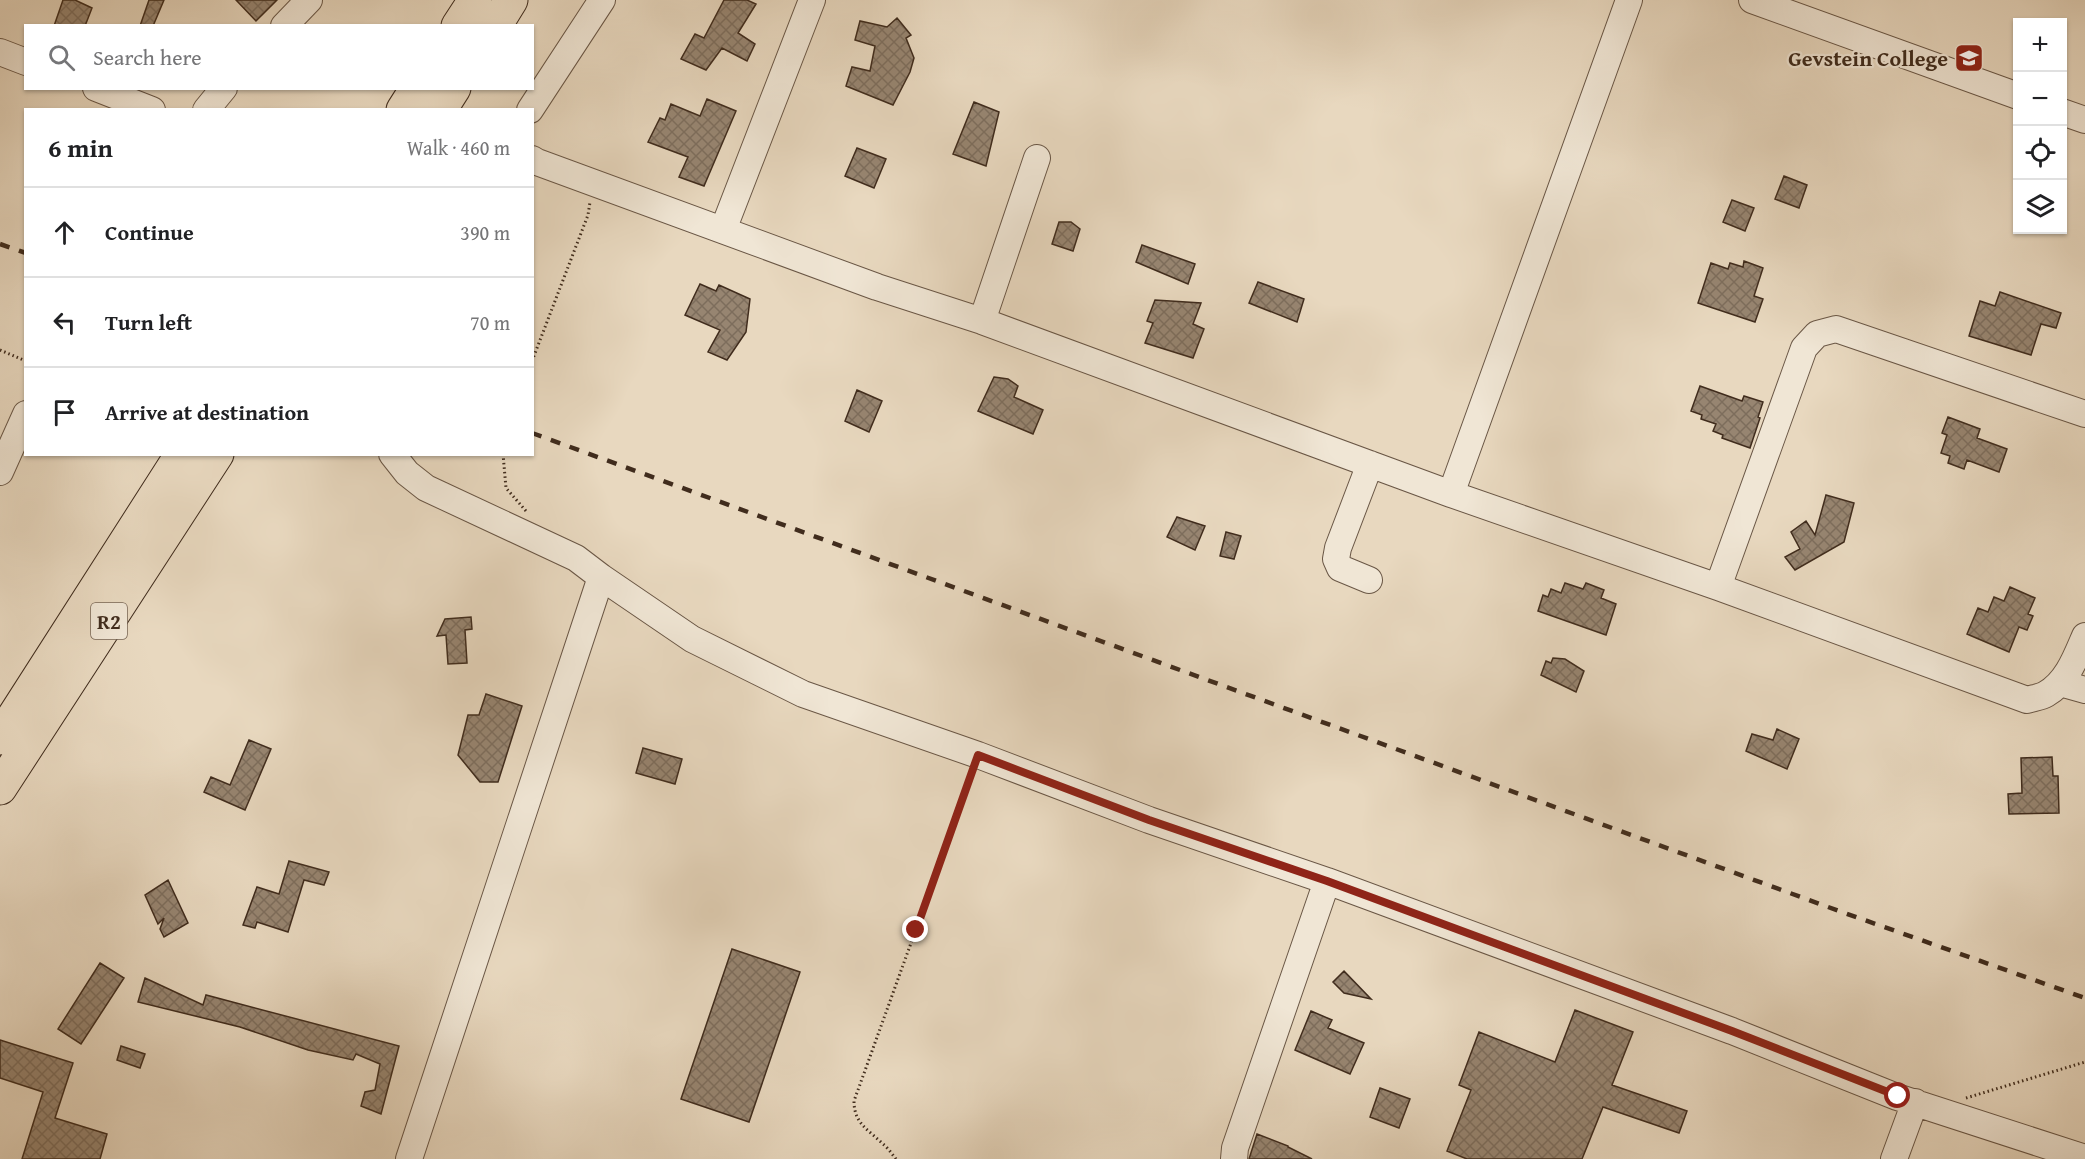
<!DOCTYPE html>
<meta charset="utf-8">
<style>
:root{--surface:#fff;--page:#f6f6f6;--text:#202124;--muted:#757577;--line:#e0e0e0}
body{margin:0;font-family:"Gentium Book Plus",serif;background:var(--page);color:var(--text)}
.controls{position:absolute;right:18px;top:18px;display:grid;overflow:hidden;border-radius:0px;box-shadow:0 2px 4px #0004}
.controls button{width:54px;height:54px;display:grid;place-items:center;padding:0;border:0;border-bottom:2px solid var(--line);background:var(--surface);color:var(--text);font:30px sans-serif}
.stop{position:absolute;width:18px;height:18px;margin:-14px;border:4px solid #8f2418;border-radius:50%;background:#fff}
.stop.end{background:#8f2418;border-color:#fff;box-shadow:0 2px 6px #0008}
.list{margin:0;padding:0;list-style:none}
h2{display:flex;justify-content:space-between;align-items:center;height:78px;margin:0;padding:0 24px;font-size:26px}
h2 small{font-size:20px;font-weight:400;color:var(--muted)}
.list li{display:grid;grid-template-columns:39px 1fr auto;gap:18px;align-items:center;box-sizing:border-box;height:90px;padding:0 24px;border-top:2px solid var(--line)}
.list b{display:block;font-size:22px;white-space:nowrap}
.list em{font-size:20px;font-style:normal;color:var(--muted)}
.icon{flex:none;width:33px;height:33px;fill:none;stroke:currentColor;stroke-width:2;stroke-linecap:round;stroke-linejoin:round}
.map{position:relative;flex:none;width:2085px;height:1159px;overflow:hidden}
.search{position:absolute;background:var(--surface);box-shadow:0 2px 4px #0004;left:24px;top:24px;width:510px;height:66px;display:flex;align-items:center;gap:15px;box-sizing:border-box;padding:0 21px;border-radius:0px;color:var(--muted);font-size:22px}
.panel{position:absolute;background:var(--surface);box-shadow:0 2px 4px #0004;left:24px;top:108px;width:510px;height:348px;border-radius:0px}
.map>svg:first-child{display:block}
</style>
<div class="map">
<svg width="2085" height="1159" viewBox="0 0 2085 1159">
<defs>
<pattern id="building-cross-hatch" width="8" height="8" patternUnits="userSpaceOnUse" patternTransform="scale(1.5)"><rect width="8" height="8" fill="#978571"/><path d="M0 0l8 8M0 8l8-8" fill="none" stroke="#7d6d5c"/></pattern>
</defs>
<rect width="100%" height="100%" fill="#e8d8bf"/>
<filter id="stains"><feTurbulence type="fractalNoise" baseFrequency=".00333" numOctaves="4"/><feColorMatrix values="0 0 0 0 .2 0 0 0 0 .09 0 0 0 0 .02 0 0 0 .5 -.17"/></filter>
<radialGradient id="worn" r=".72"><stop offset=".6" stop-color="#630" stop-opacity="0"/><stop offset="1" stop-color="#630" stop-opacity=".3"/></radialGradient>
<path fill="url(#building-cross-hatch)" stroke="#402c1d" stroke-width="1.5" d="M63,0H75L92,8L85,26H54Z
M149,0H164L153,26H140Z
M236,0H277L256,21Z
M724,0H747L756,4L738,33L755,44L747,61L722,48L706,70L681,59L695,34L704,38Z
M897,18L911,35L906,38L914,58L910,72L893,105L846,86L852,67L870,71L875,46L855,40L860,21L887,27Z
M707,99L736,111L704,186L679,177L688,157L648,142L660,118L665,120L671,104L700,116Z
M974,102L999,112L986,166L953,154Z
M857,148L886,159L874,188L845,176Z
M1784,176L1807,185L1799,208L1775,199Z
M1732,200L1754,208L1745,231L1723,222Z
M1059,222H1071L1080,229L1073,251L1052,244Z
M1142,245L1195,264L1188,284L1136,262Z
M1744,261L1763,268L1754,296L1763,299L1755,322L1698,303L1711,263L1728,269L1730,263L1743,267Z
M1258,282L1304,299L1297,322L1249,303Z
M700,284L716,291L719,285L750,299L746,332L727,360L708,352L720,330L685,315Z
M2000,292L2061,313L2056,328L2041,324L2031,355L1969,336L1980,301L1995,306Z
M1155,300L1201,303L1193,324L1204,329L1193,358L1145,343L1153,323L1147,321Z
M994,377L1008,379L1018,386L1014,397L1043,410L1033,434L978,411Z
M1700,386L1742,401L1744,396L1763,402L1758,417L1760,418L1750,448L1722,438L1723,435L1713,431L1716,424L1701,419L1702,415L1691,411Z
M857,390L882,401L869,432L845,421Z
M1948,417L1980,429L1977,438L2007,449L1999,472L1967,460L1964,469L1948,463L1950,456L1941,453L1947,435L1942,433Z
M1826,495L1854,503L1844,542L1795,570L1785,557L1800,549L1791,532L1806,521L1815,535Z
M1177,517L1205,526L1195,550L1167,537Z
M1226,532L1241,536L1234,559L1220,556Z
M1565,583L1583,589L1586,583L1604,590L1601,598L1616,604L1606,635L1538,611L1543,595L1548,597L1551,589L1561,593Z
M2010,587L2035,598L2028,614L2033,616L2027,630L2019,627L2009,652L1967,634L1978,608L1988,612L1994,597L2004,601Z
M471,617L472,629L465,630L467,663L448,664L446,635L437,636L445,619Z
M1553,658L1565,659L1584,671L1576,692L1541,675L1546,661L1551,663Z
M486,694L522,706L498,782H480L458,755L468,715H479Z
M1777,729L1799,739L1787,769L1746,751L1752,734L1773,740Z
M249,740L271,749L245,810L204,792L211,777L230,785Z
M643,748L682,759L675,784L636,773Z
M2052,757L2053,776H2058L2059,813L2009,814L2008,794L2022,793L2021,758Z
M289,861L329,872L324,885L304,880L288,932L257,922L255,928L243,925L257,887L279,894Z
M168,880L188,923L164,937L160,929L164,918L158,924L145,895Z
M732,949L800,972L749,1122L681,1099Z
M100,963L124,978L81,1044L58,1029Z
M1344,971L1371,999L1344,993L1333,982Z
M145,978L203,1005L206,995L399,1046L381,1114L361,1106L365,1092L375,1090L380,1064L356,1054L353,1060L308,1050L240,1027L138,1002Z
M1575,1010L1633,1032L1612,1085L1687,1111L1679,1133L1603,1107L1582,1159H1467L1447,1151L1471,1090L1459,1085L1479,1032L1555,1062Z
M1311,1011L1332,1020L1328,1028L1364,1043L1350,1074L1295,1050Z
M0,1040L73,1063L55,1118L107,1134L100,1159H22L43,1092L0,1078Z
M121,1046L145,1054L140,1068L117,1060Z
M1380,1088L1410,1099L1399,1128L1370,1117Z
M1257,1134L1288,1146V1147L1312,1159H1249Z"/>
<g fill="none" stroke-linecap="round" stroke-linejoin="round">
<g stroke="#6a5746" stroke-width="28">
<path id="minor" d="M1629,0L1451,494L1718,587L2027,700C2033,698 2041,697 2046,694C2067,682 2076,657 2085,636
M1752,0L2018,96
M284,26L309,0
M0,52L26,62
M96,88L152,110
M206,110L224,88
M530,110L602,0
M2062,112L2085,120
M532,159L537,162L877,287L982,321L1451,494
M723,230L812,0
M982,321L1037,158
M392,454L407,473L426,488L576,558L601,577
M0,472L26,414
M1369,580L1340,568L1336,559L1338,548L1370,464
M1718,587L1804,348L1817,334L1836,329L2085,414
M2060,683L2085,690
M409,1159L601,577L692,639L803,694L978,755L1149,820L1327,881L1732,1031L1897,1097L2085,1158
M1234,1159L1235,1148L1327,881
M1894,1159L1915,1102"/>
</g>
<g stroke="#402c1d" stroke-width="35">
<path id="highway" d="M458,26L475,0
M495,26L511,0
M403,110L417,88
M440,110L454,88
M0,738L182,454
M0,788L217,454"/>
</g>
<path stroke="#402c1d" stroke-width="3" stroke-dasharray="1.5 3" stroke-linecap="butt" d="M0,350L26,361
M532,361L588,215L590,202
M503,454L506,488L526,511
M1966,1098L2085,1062
M896,1159C892,1154 888,1148 883,1144C869,1130 854,1124 854,1101L972,774"/>
<use href="#minor" stroke="#f0e6d5" stroke-width="26"/>
<use href="#highway" stroke="#e8d8bf" stroke-width="33"/>
<path stroke="#402c1d" stroke-width="4.5" stroke-dasharray="10 10" stroke-linecap="butt" d="M0,244L26,253
M532,433L1839,911L2085,998"/>
</g>
<g fill="none" stroke-linecap="round" stroke-linejoin="round">
<path stroke="#8f2418" stroke-width="8" d="M916,930L978,755L1149,820L1327,881L1732,1031L1898,1096"/>
</g>
<defs>
<g id="university-square" transform="scale(1.5)"><rect x="-9" y="-9" width="18" height="18" rx="4" fill="#8f2418" stroke="#f0e6d5"/><path d="M0-5L7-2L0 1L-7-2ZM-4 1L0 2.5L4 1V4Q0 6-4 4Z" fill="#fff"/></g>
</defs>
<g fill-rule="evenodd">
<use href="#university-square" x="1969" y="58"/>
</g>
<g text-anchor="middle" dominant-baseline="central" stroke-width="4.5" stroke-linejoin="round" paint-order="stroke">
<rect fill="#f0e6d5" stroke="#756454" stroke-width="1.5" x="91" y="603" width="36" height="36" rx="4.5"/>
<g font-size="21" font-weight="bold" fill="#402c1d">
<text x="109" y="621">R2</text>
</g>
<g font-size="22" font-weight="bold" fill="#402c1d" stroke="#f0e6d5" text-anchor="end">
<text x="1948" y="58">Gevstein College</text>
</g>
</g>
<rect width="100%" height="100%" filter="url(#stains)"/>
<rect width="100%" height="100%" fill="url(#worn)"/>
</svg>
<div class="controls">
<button>+</button>
<button>−</button>
<button><svg class="icon" aria-label="locate" viewBox="0 0 24 24"><circle cx="12" cy="12" r="6"/><path d="M12 2v4M12 18v4M2 12h4M18 12h4"/></svg></button>
<button><svg class="icon" aria-label="layers" viewBox="0 0 24 24"><path d="M12 4l9 5-9 5-9-5zM3 14l9 5 9-5"/></svg></button>
</div>
<div class="stop" style="left:1898px;top:1096px"></div>
<div class="stop end" style="left:916px;top:930px"></div>
<div class="search"><svg class="icon" aria-label="search" viewBox="0 0 24 24"><circle cx="10" cy="10" r="6"/><path d="M15 15l6 6"/></svg>Search here</div>
<section class="panel">
<h2>6 min<small>Walk · 460 m</small></h2>
<ul class="list">
<li><svg class="icon" aria-label="ahead" viewBox="0 0 24 24"><path d="M12 20V5M6 11l6-6 6 6"/></svg><div><b>Continue</b></div><em>390 m</em></li>
<li><svg class="icon" aria-label="left" viewBox="0 0 24 24"><path d="M17 20v-9H6M10 6l-5 5 5 5"/></svg><div><b>Turn left</b></div><em>70 m</em></li>
<li><svg class="icon" aria-label="arrive" viewBox="0 0 24 24"><path d="M6 21V4h12l-3 4 3 4H6"/></svg><div><b>Arrive at destination</b></div></li>
</ul>
</section>
</div>
